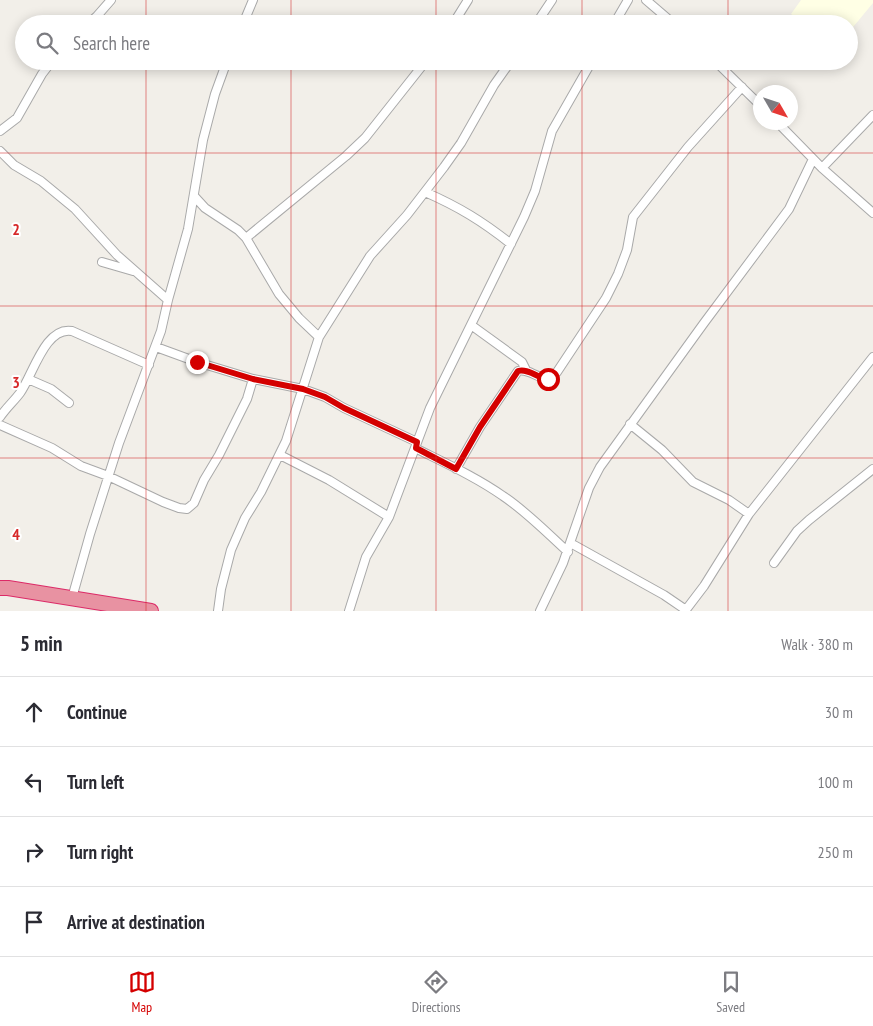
<!DOCTYPE html>
<meta charset="utf-8">
<style>
:root{--surface:#fff;--page:#f2f2f3;--text:#2b2b33;--muted:#7c7c81;--line:#e1e1e2;--accent:#d40000}
body{margin:0;font-family:"PT Sans Narrow",sans-serif;background:var(--page);color:var(--text)}
.compass{position:absolute;left:753px;top:85px;width:45px;height:45px;border-radius:50%;background:var(--surface);box-shadow:0 2px 12px #0003;rotate:129deg}
.stop{position:absolute;width:15px;height:15px;margin:-11px;border:4px solid #d40000;border-radius:50%;background:#fff}
.stop.end{background:#d40000;border-color:#fff;box-shadow:0 1px 5px #0008}
.list{margin:0;padding:0;list-style:none}
h2{display:flex;justify-content:space-between;align-items:center;height:65px;margin:0;padding:0 20px;font-size:21px}
h2 small{font-size:16px;font-weight:400;color:var(--muted)}
.list li{display:grid;grid-template-columns:32px 1fr auto;gap:15px;align-items:center;box-sizing:border-box;height:70px;padding:0 20px;border-top:1px solid var(--line)}
.list b{display:block;font-size:19px;white-space:nowrap}
.list em{font-size:16px;font-style:normal;color:var(--muted)}
.icon{flex:none;width:28px;height:28px;fill:none;stroke:currentColor;stroke-width:2;stroke-linecap:round;stroke-linejoin:round}
.map{position:relative;flex:none;width:873px;height:611px;overflow:hidden}
.search{position:absolute;background:var(--surface);box-shadow:0 2px 12px #0003;left:15px;right:15px;top:15px;height:55px;display:flex;align-items:center;gap:12px;box-sizing:border-box;padding:0 18px;border-radius:28px;color:var(--muted);font-size:19px}
.sheet{height:345px;background:var(--surface)}
nav{display:flex;justify-content:space-around;align-items:center;box-sizing:border-box;height:70px;border-top:1px solid var(--line);background:var(--surface);font-size:14px;color:var(--muted)}
nav a{display:grid;justify-items:center;gap:2px}
nav .on{color:var(--accent)}
.map>svg:first-child{display:block}
</style>
<div class="map">
<svg width="873" height="611" viewBox="0 0 873 611">
<rect width="100%" height="100%" fill="#f2efe9"/>
<path fill="#ffffe5" d="M801,0H873V3L849,32V24H804L791,14Z"/>
<g fill="none" stroke-linecap="round" stroke-linejoin="round">
<g stroke="#a9a9a9" stroke-width="10">
<path id="street" d="M646,0L674,24
M88,24L97,16L111,0
M243,24L253,0
M453,24L468,0
M536,24L552,0
M614,24L628,0
M715,61L760,105
M777,122L822,168L873,213
M0,131L17,118L42,74L52,61
M0,151L14,165L41,181L75,209L117,255L168,300
M822,168L873,115
M425,192C459,207 482,221 511,244
M194,196L205,208L238,230L246,238L279,294L299,318L319,337
M246,238L346,156L365,138L426,61
M102,262L133,271
M471,325L522,362L526,370H524
M156,347L197,362L253,379L303,389L325,397L344,408L417,442
M28,379L51,389L69,403
M0,417C6,408 14,401 20,393C33,375 45,326 72,331L149,365
M630,424L662,450L693,482L729,500L749,514
M0,425L52,448L81,466L108,476L163,502L179,508L187,509L194,503L204,480L219,455L247,399L253,379
M415,448C445,463 476,477 503,496C527,512 547,533 568,552
M280,455L329,480L389,517
M456,469L480,427L518,371C528,368 537,378 548,379L557,372L606,298L618,274L627,250L633,217L688,147L742,87
M574,545L664,595L686,610
M774,563L797,531L809,520L873,469
M72,598L90,534L119,443L161,331L168,300L188,229L203,140L215,94L227,61
M218,611L221,589L231,550L245,518L261,492L286,441L319,337L370,256L407,215L444,167L461,143L494,85L511,61
M349,611L366,557L389,517L430,408L524,217L535,191L552,131L592,61
M540,611L563,563L589,488L600,467L704,323L789,209L813,159
M685,611L704,586L749,514L873,357"/>
</g>
<g stroke="#dc2a67" stroke-width="16">
<path id="highway" d="M0,588H8L151,611"/>
</g>
<use href="#street" stroke="#fff" stroke-width="8"/>
<use href="#highway" stroke="#e892a2" stroke-width="14"/>
</g>
<g fill="none" stroke-linecap="round" stroke-linejoin="round">
<path stroke="#d40000" stroke-width="6" d="M197,362L253,379L303,389L325,397L344,408L417,442L416,448L456,469L480,427L518,371C528,368 537,378 548,379"/>
</g>
<path fill="none" stroke="#d62828" stroke-width="1" stroke-opacity="0.55" d="M146,0V24M291,0V24M436,0V24M582,0V24M728,0V24M146,61V611M291,61V611M436,61V611M582,61V611M728,61V611M0,153H873M0,306H873M0,458H873"/>
<g font-size="16" text-anchor="middle" font-weight="bold" fill="#d62828" stroke="#fff" stroke-width="4" stroke-linejoin="round" paint-order="stroke">
<text x="16" y="235">2</text>
<text x="16" y="388">3</text>
<text x="16" y="540">4</text>
</g>
</svg>
<svg class="compass" viewBox="-18 -18 36 36"><path d="M0-13l5 13h-10z" fill="#e53935"/><path d="M0 13l5-13h-10z" fill="#7c7c81"/></svg>
<div class="stop" style="left:548px;top:379px"></div>
<div class="stop end" style="left:197px;top:362px"></div>
<div class="search"><svg class="icon" aria-label="search" viewBox="0 0 24 24"><circle cx="10" cy="10" r="6"/><path d="M15 15l6 6"/></svg>Search here</div>
</div>
<section class="sheet">
<h2>5 min<small>Walk · 380 m</small></h2>
<ul class="list">
<li><svg class="icon" aria-label="ahead" viewBox="0 0 24 24"><path d="M12 20V5M6 11l6-6 6 6"/></svg><div><b>Continue</b></div><em>30 m</em></li>
<li><svg class="icon" aria-label="left" viewBox="0 0 24 24"><path d="M17 20v-9H6M10 6l-5 5 5 5"/></svg><div><b>Turn left</b></div><em>100 m</em></li>
<li><svg class="icon" aria-label="right" viewBox="0 0 24 24"><path d="M7 20v-9h11M14 6l5 5-5 5"/></svg><div><b>Turn right</b></div><em>250 m</em></li>
<li><svg class="icon" aria-label="arrive" viewBox="0 0 24 24"><path d="M6 21V4h12l-3 4 3 4H6"/></svg><div><b>Arrive at destination</b></div></li>
</ul>
</section>
<nav>
<a class="on"><svg class="icon" aria-label="map" viewBox="0 0 24 24"><path d="M3 6l6-2 6 2 6-2v14l-6 2-6-2-6 2zM9 4v14M15 6v14"/></svg>Map</a>
<a><svg class="icon" aria-label="directions" viewBox="0 0 24 24"><path d="M12 3l9 9-9 9-9-9zM9 14v-3h6M13 9l2 2-2 2"/></svg>Directions</a>
<a><svg class="icon" aria-label="saved" viewBox="0 0 24 24"><path d="M7 4h10v16l-5-4-5 4z"/></svg>Saved</a>
</nav>
